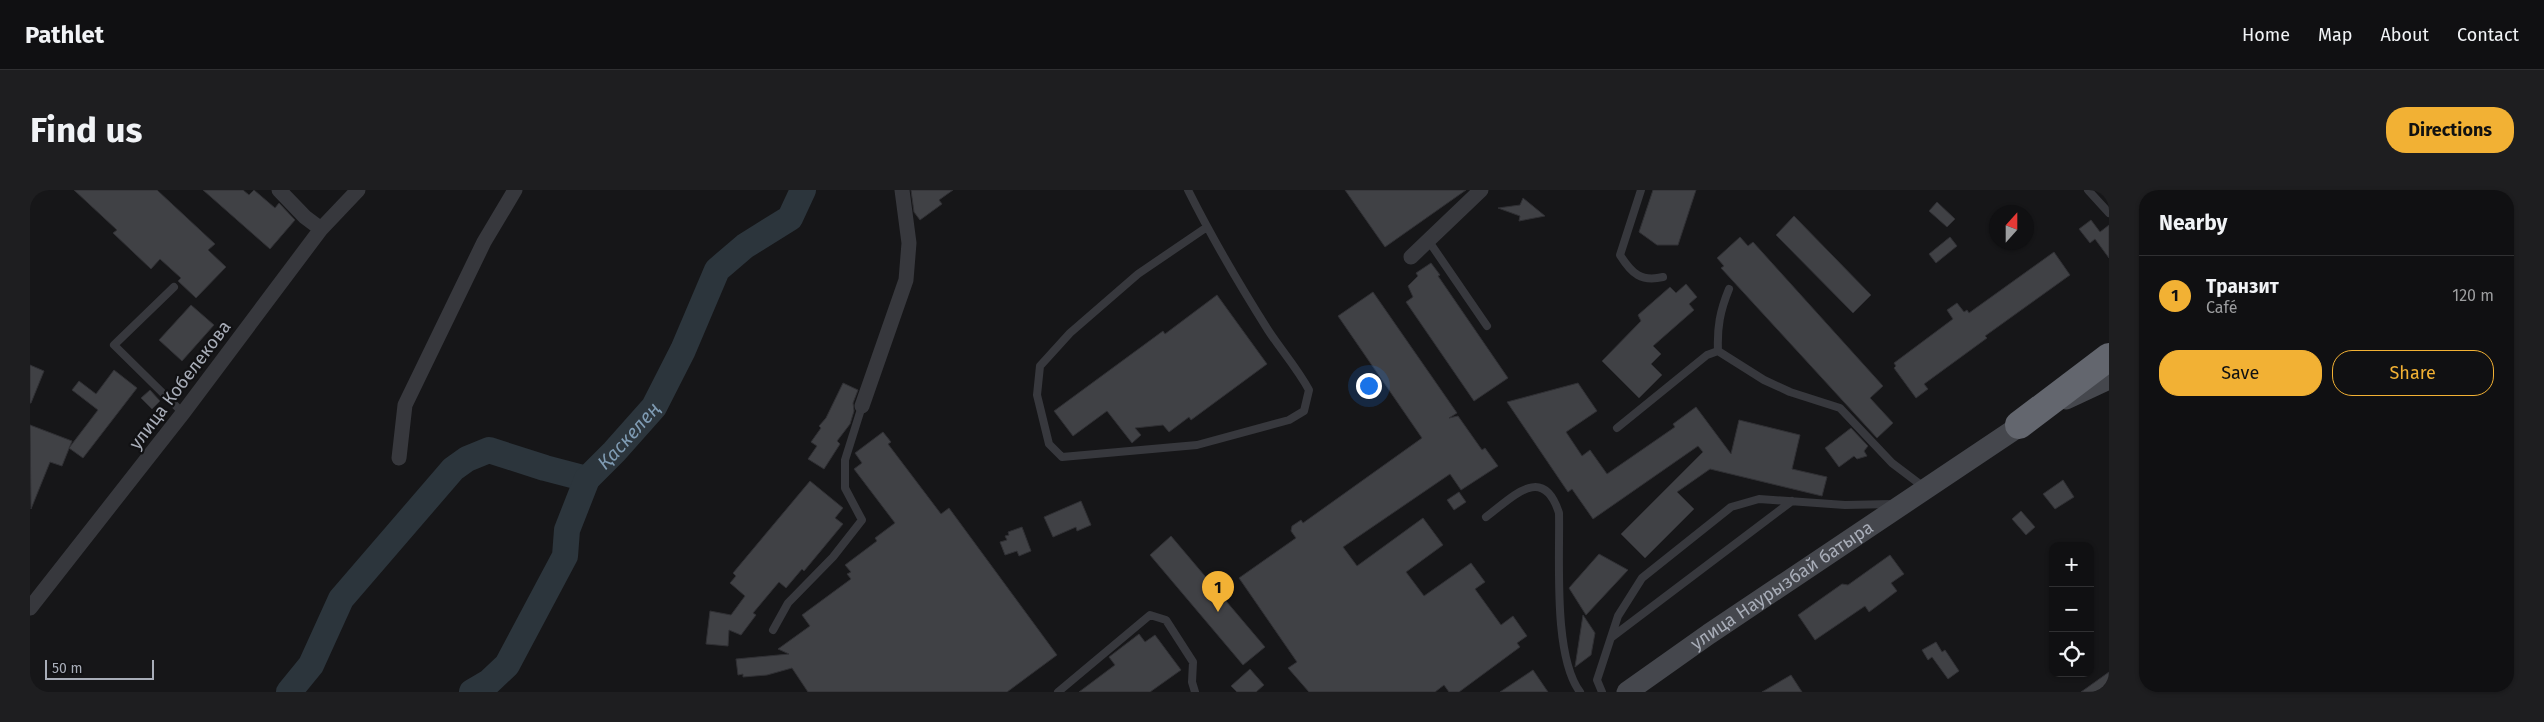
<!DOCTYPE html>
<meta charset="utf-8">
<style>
:root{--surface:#101012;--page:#1e1e20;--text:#f1f3f6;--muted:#9c9d9f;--line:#303032;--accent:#f2b134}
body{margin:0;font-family:"Fira Sans",sans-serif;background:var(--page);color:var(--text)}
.controls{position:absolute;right:15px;bottom:15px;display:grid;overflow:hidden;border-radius:10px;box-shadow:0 1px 4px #0004}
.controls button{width:45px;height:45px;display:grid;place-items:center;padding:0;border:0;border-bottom:1px solid var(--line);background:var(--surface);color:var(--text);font:25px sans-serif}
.compass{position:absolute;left:1959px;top:15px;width:45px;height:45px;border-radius:50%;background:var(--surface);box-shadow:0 1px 4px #0004;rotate:21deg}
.scale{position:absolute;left:15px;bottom:12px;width:109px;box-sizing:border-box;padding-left:5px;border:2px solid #a8adb8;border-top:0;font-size:14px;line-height:18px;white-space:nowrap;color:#a8adb8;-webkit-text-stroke:4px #111113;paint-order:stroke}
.you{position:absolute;left:1338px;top:195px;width:18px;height:18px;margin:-12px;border:4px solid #fff;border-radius:50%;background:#1a73e8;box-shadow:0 0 0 8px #1a73e833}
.badge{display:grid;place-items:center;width:32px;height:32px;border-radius:50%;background:var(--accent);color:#111;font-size:16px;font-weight:700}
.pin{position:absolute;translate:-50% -41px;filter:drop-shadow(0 1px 2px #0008)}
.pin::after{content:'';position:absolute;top:26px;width:18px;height:15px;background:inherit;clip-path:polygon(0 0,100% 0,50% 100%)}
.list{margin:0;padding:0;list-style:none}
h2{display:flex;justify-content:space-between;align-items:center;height:65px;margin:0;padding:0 20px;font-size:21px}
h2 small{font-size:16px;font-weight:400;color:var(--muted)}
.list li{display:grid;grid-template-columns:32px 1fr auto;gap:15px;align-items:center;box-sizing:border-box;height:80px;padding:0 20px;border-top:1px solid var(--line)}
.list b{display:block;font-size:19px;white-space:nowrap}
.list p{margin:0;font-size:16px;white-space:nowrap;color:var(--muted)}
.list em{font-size:16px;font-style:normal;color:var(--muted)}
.actions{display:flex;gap:10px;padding:15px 20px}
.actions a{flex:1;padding:11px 0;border:1px solid var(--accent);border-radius:20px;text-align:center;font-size:18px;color:var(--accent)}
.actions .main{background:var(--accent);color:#111}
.icon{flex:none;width:28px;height:28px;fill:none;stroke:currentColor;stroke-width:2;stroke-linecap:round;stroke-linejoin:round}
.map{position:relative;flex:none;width:2079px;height:502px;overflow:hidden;border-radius:20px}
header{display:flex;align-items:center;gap:30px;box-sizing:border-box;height:70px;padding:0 25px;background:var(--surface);border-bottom:1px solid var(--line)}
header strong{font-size:24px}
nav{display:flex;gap:28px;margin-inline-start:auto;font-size:18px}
.intro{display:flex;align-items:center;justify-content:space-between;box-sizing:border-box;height:120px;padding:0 30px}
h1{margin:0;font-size:35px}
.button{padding:12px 22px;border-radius:20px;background:var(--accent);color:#111;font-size:18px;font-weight:700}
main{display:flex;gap:30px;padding:0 30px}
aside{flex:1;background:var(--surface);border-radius:20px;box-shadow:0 1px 4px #0004}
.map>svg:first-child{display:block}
</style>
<header>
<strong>Pathlet</strong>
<nav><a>Home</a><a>Map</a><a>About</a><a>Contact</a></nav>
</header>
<div class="intro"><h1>Find us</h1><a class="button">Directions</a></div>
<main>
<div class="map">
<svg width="2079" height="502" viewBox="0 0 2079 502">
<rect width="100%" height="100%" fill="#161618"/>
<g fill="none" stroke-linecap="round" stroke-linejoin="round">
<g stroke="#2c353c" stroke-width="26">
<path d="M259,502L281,475L311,409L423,279L437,269L459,260L515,278L557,289"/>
<path id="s1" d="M442,502L459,492L477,475L535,366L537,340L557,289L584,262L624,217L653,160L687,80L715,56L760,28L773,0"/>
</g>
</g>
<path fill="#404145" stroke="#303034" d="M44,0H127L185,54L178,60L196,77L166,108L148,91L151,88L130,69L121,79L83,43L87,40Z
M173,0H213L219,5L224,0L245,18L249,13L265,30L240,59Z
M881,0H923L909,10L912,14L890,30L884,22Z
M1315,0H1436L1355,57Z
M1623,0H1666L1648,55H1627L1609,42Z
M1493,8L1515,26L1489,31L1490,26L1468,18L1490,15Z
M1907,12L1925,29L1917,37L1899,21Z
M1764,26L1841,105L1823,123L1746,45Z
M2061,30L2070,42L2079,35V68L2065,49L2060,53L2049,39Z
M1710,47L1718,56L1723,52L1853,196L1840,208L1863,233L1847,248L1691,78L1694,76L1687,68Z
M1920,47L1927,56L1906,73L1899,64Z
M2024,62L2040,85L1955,146L1957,148L1894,194L1898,199L1886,208L1864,178L1866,176L1864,173L1923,129L1917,120L1927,113L1934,122L1937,120L1939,123Z
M1401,73L1410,85L1408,86L1478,188L1444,211L1376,112L1383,107L1378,96L1388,86L1386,83Z
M1656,94L1667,107L1659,114L1664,120L1623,156L1631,164L1621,174L1632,185L1609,208L1572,171L1611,131L1608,125L1640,97L1646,103Z
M1343,102L1427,223L1419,228L1428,226L1452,260L1455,258L1468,276L1431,300L1420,284L1313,357L1327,376L1393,328L1413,355L1376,382L1394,406L1441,373L1455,392L1445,399L1471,435L1483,426L1497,446L1487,453L1490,457L1429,502H1419L1414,495L1405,502H1279L1258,478L1267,472L1209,388L1266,348L1261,341L1262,336L1271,330L1273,333L1392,248L1308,126Z
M1187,105L1237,174L1161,230L1159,227L1139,242L1133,235L1105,238L1111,245L1102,253L1077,221L1043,246L1024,221L1133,141L1135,144Z
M161,115L184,135L152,171L129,150Z
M0,175L14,181L1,213H0Z
M84,180L107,198L53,268L39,258L68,220L42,200L49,191L66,204Z
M813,193L828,200L823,213L824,221L820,234L807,251L810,254L794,279L778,269L787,256L781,252L791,238L789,236L796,228Z
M1548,193L1567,221L1536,242L1552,266L1560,260L1577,284L1645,237L1643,234L1666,217L1701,264L1709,230L1770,245L1762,279L1797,287L1792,306L1680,279L1647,302L1664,319L1615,368L1591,344L1673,262L1668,256L1563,329L1542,299L1538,302L1477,212Z
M120,200L130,211L122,219L111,208Z
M0,235L42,251L32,276L20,272L1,319Z
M1821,238L1838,256L1834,261L1837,266L1827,269L1824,266L1809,277L1795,258Z
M853,242L861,252L858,254L911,324L919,318L1027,465L977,502H778L762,478L737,485L713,487V484L708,485L706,469L759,464L748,459L780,436L772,425L821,389L817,384L821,382L815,375L847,351L845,348L865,333L824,279L832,273L825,263Z
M2033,290L2044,307L2025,319L2013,304Z
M780,291L813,318L805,328L813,334L774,381L772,379L756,398L749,392L723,423L726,425L711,445L699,440L698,456L676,454L680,421L701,425L715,406L700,393L706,386L703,383Z
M1429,302L1436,312L1424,320L1417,310Z
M1051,311L1061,335L1047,341L1046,337L1023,347L1014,327Z
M1991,321L2005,337L1996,345L1982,329Z
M992,337L1001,361L989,366L987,361L975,365L970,352L977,350L975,346L979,345L978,342Z
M1141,346L1235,457L1213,475L1120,365Z
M1569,364L1598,380L1556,425L1539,398Z
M1860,365L1874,384L1861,393L1867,401L1839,422L1835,416L1785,450L1768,425L1812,394L1818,395Z
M1553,425L1565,443L1561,465L1545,477Z
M1109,444L1115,452L1125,445L1151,480L1120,502H1049L1085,475L1079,467Z
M1906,452L1912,462L1915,460L1929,481L1918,489L1902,467L1898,470L1892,460Z
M1220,479L1234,495L1226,502H1207L1201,496Z
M1503,480L1518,502H1470Z
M2079,482V502H2051Z
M1761,485L1772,502H1732Z"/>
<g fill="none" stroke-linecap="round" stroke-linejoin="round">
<path stroke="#37383d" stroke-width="8" d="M1158,0C1182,48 1209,94 1238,140C1251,160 1267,178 1279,200L1274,221L1259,230L1167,255L1032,267L1019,254L1007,205L1010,176L1040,143L1108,84L1177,37
M1611,0L1590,65C1602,84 1611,92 1633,87
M2058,0L2079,23
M1398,50L1457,136
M144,97L84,155L153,223
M1688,161C1687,137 1690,121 1699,99
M1587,238L1677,165L1688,161L1734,190L1760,202L1810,218L1862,273L1895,298
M1456,327C1483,307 1513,273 1529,323C1530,369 1523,466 1550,502
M743,440L758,413L803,367L832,330L815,298V270L832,216
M1582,447L1762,311
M1028,502L1120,425L1136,430L1163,472L1162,492L1165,502
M1572,502L1567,490L1588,426L1612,388L1701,317L1729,309L1815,315L1862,314"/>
<path stroke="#37383d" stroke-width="15" d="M249,0L275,27L291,39
M1381,67L1451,0
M832,216L876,90L879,53L872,0
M369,268L375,215L454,52L485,0
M0,418L153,223L291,39L328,0"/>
<g stroke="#45474d" stroke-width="21">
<path d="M2036,209L2079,189"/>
<path id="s2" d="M1597,502L1679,444L2003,227"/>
</g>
<path stroke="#63666e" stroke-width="28" d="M1989,235L2079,167"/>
</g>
<g text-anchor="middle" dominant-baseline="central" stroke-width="4.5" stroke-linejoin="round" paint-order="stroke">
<g font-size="18" fill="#a8adb8" stroke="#111113">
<text transform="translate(150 195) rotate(-53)">улица Кобелекова</text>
<text stroke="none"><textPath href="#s2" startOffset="188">улица Наурызбай батыра</textPath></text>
</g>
<g font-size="19" font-style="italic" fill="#7f9bb3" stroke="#111113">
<text stroke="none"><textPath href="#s1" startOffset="309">Қаскелең</textPath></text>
</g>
</g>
</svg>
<div class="controls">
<button>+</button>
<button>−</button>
<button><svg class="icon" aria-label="locate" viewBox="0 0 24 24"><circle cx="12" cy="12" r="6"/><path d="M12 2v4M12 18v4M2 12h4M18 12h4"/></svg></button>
</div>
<svg class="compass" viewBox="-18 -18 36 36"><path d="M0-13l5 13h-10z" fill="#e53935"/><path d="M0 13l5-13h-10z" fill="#9c9d9f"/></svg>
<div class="scale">50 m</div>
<div class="you"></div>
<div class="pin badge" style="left:1188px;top:422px">1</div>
</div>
<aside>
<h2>Nearby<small></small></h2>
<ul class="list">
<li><span class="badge">1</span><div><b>Транзит</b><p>Café</p></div><em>120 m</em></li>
</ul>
<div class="actions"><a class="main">Save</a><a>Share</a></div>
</aside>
</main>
